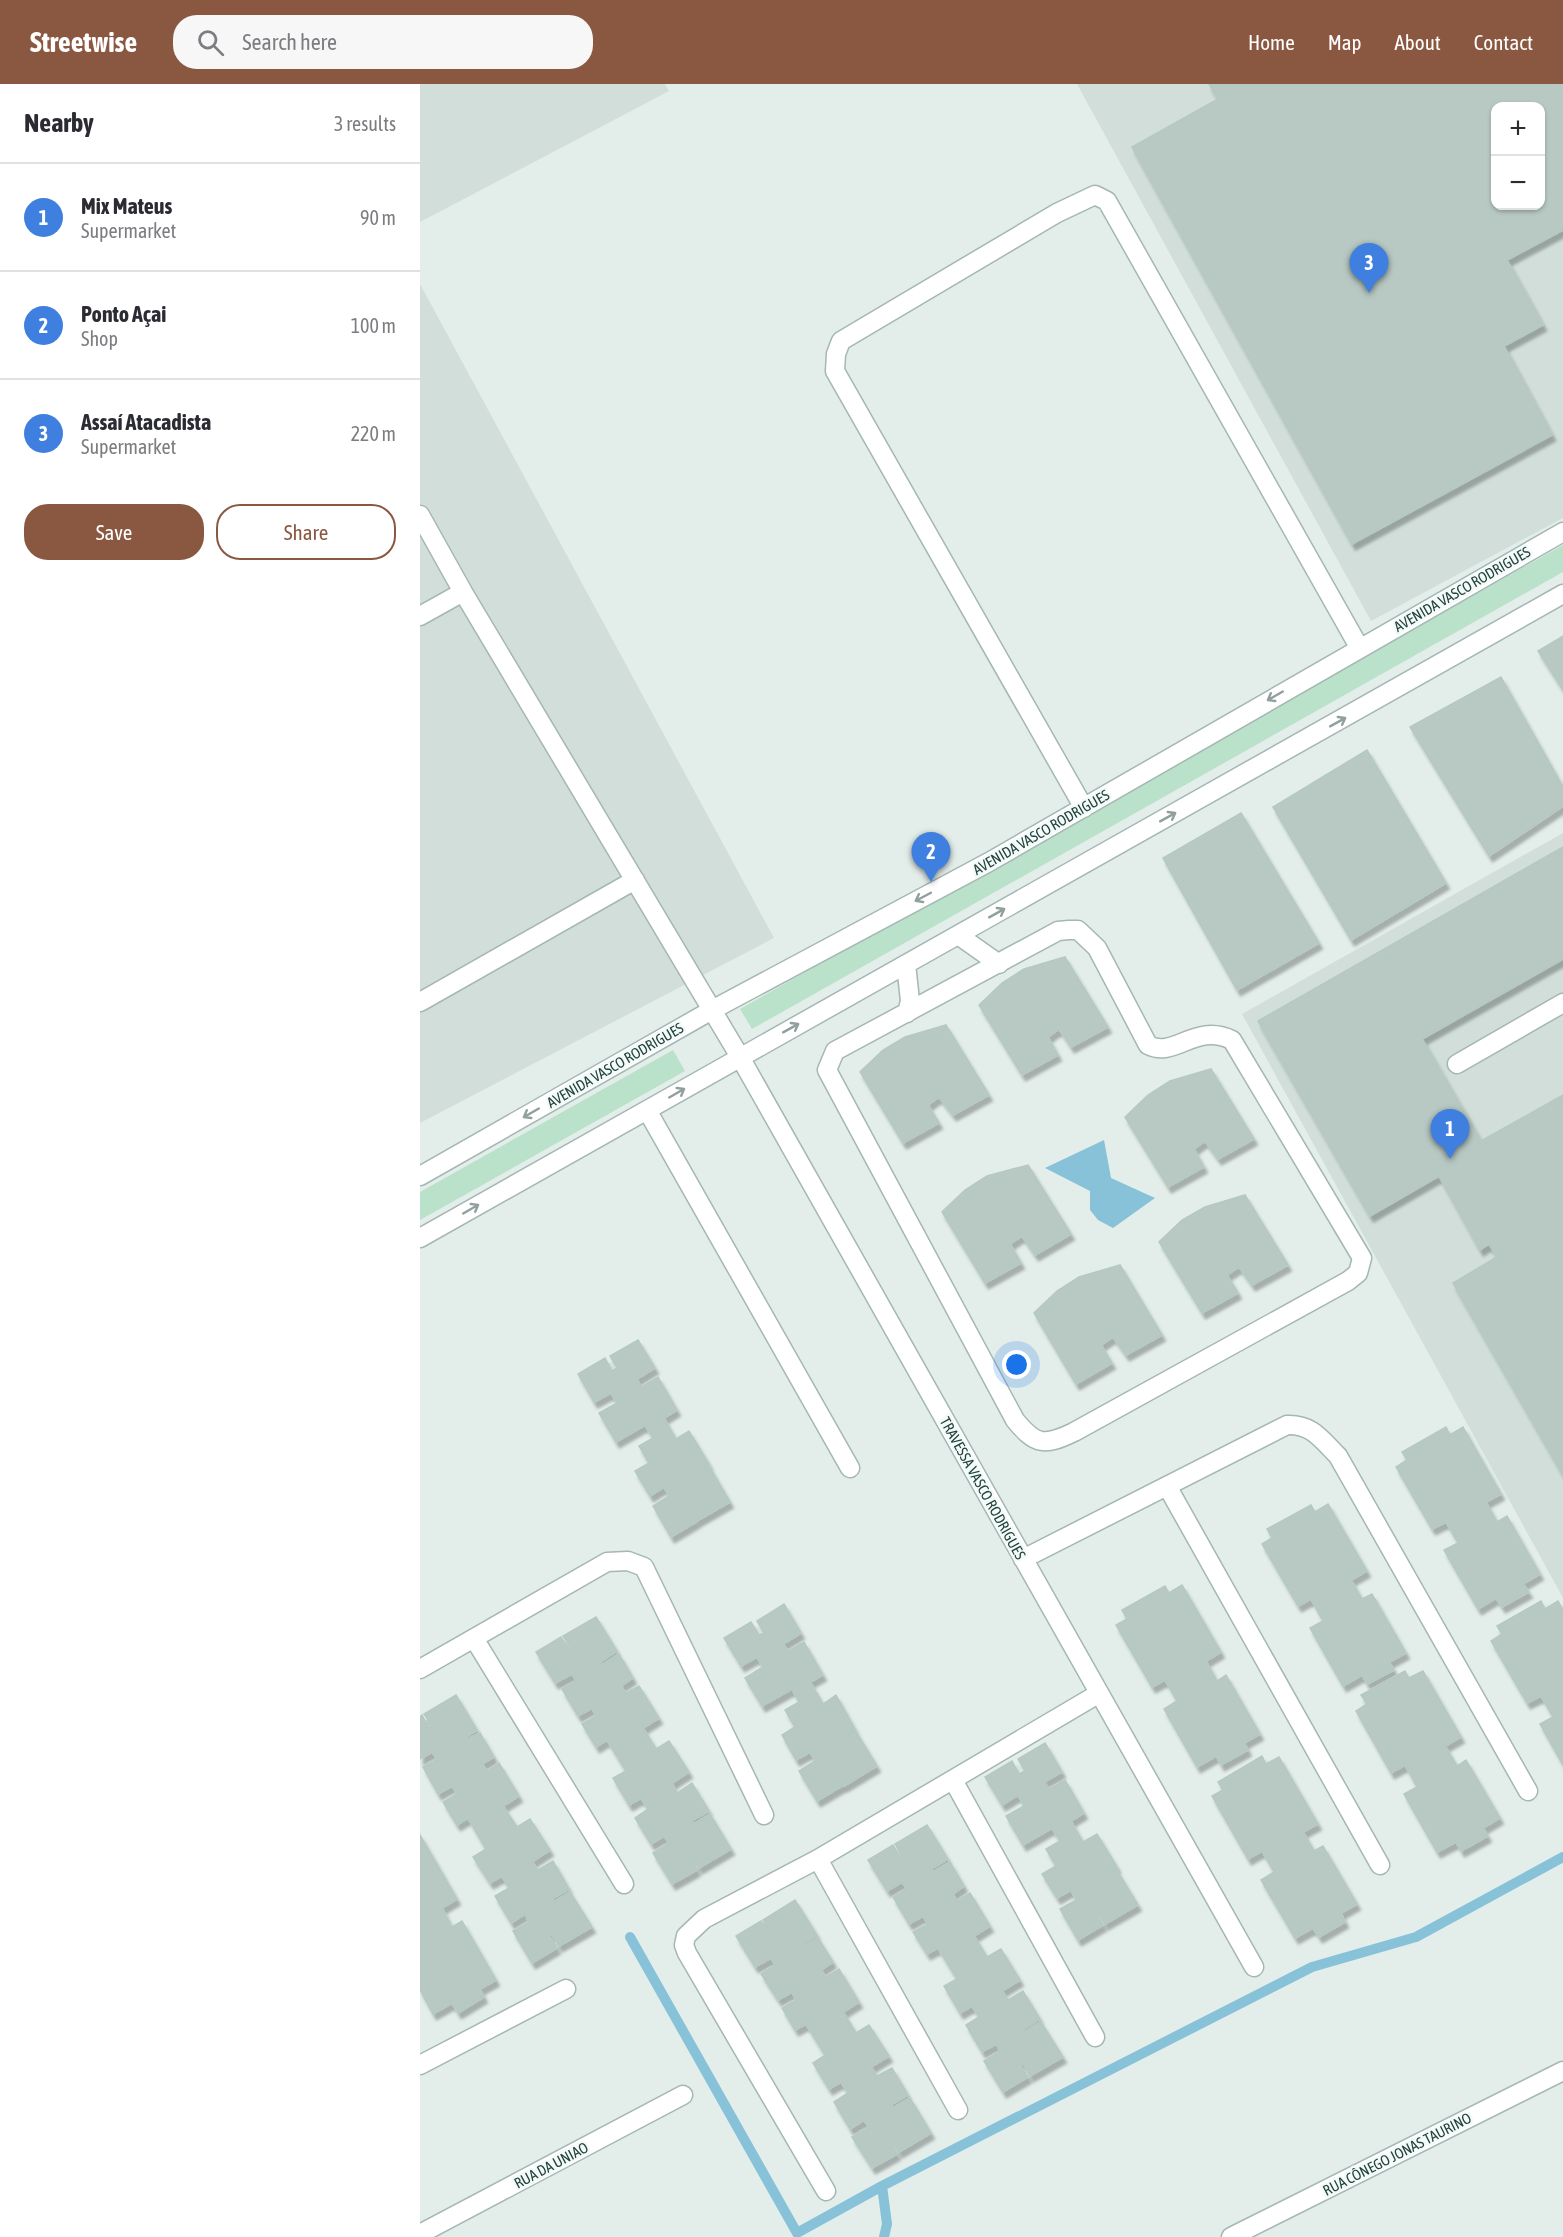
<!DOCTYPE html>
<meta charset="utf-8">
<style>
:root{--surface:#fff;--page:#f7f7f7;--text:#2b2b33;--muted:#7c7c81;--line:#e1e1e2;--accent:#8a5841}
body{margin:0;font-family:"Asap Condensed",sans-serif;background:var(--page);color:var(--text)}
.controls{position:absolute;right:18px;top:18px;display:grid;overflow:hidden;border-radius:12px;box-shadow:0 2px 4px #0004}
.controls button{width:54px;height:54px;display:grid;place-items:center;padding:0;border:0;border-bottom:2px solid var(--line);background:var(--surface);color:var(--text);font:30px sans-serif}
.you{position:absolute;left:597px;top:1281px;width:21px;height:21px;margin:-15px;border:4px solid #fff;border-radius:50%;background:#1a73e8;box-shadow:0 0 0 9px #1a73e833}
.badge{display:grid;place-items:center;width:39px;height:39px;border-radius:50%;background:var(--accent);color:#fff;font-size:20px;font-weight:700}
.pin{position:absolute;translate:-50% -50px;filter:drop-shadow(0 2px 3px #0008)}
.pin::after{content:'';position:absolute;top:32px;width:21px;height:18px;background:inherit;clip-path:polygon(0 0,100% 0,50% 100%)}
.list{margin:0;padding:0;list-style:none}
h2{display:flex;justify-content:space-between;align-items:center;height:78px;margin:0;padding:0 24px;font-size:26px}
h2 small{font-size:20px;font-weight:400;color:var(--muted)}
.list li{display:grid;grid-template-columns:39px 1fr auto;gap:18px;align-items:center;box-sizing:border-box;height:108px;padding:0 24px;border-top:2px solid var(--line)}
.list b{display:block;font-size:22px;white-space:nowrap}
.list p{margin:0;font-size:20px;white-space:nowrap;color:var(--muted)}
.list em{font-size:20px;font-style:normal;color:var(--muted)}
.actions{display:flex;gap:12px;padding:18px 24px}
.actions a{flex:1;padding:14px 0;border:2px solid var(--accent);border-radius:24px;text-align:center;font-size:21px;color:var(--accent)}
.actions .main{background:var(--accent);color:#fff}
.icon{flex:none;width:33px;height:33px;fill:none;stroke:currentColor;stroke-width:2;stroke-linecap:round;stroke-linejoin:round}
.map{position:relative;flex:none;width:1143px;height:2153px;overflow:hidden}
header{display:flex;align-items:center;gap:36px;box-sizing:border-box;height:84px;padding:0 30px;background:var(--accent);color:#fff}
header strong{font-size:28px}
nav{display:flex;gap:33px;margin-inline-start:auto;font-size:21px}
.search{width:420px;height:54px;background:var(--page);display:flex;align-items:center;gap:15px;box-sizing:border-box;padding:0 21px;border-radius:24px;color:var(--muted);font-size:22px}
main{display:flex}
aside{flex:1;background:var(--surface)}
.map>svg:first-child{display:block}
</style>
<header>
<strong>Streetwise</strong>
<div class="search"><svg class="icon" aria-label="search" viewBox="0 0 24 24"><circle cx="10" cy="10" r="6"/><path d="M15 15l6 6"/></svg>Search here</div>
<nav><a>Home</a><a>Map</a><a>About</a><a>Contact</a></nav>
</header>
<main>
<aside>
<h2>Nearby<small>3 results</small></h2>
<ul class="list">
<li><span class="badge" style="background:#3f7fe0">1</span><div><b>Mix Mateus</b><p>Supermarket</p></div><em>90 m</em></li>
<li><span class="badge" style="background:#3f7fe0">2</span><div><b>Ponto Açai</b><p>Shop</p></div><em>100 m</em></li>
<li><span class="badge" style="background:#3f7fe0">3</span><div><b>Assaí Atacadista</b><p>Supermarket</p></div><em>220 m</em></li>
</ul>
<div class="actions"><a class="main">Save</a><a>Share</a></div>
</aside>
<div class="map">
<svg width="1143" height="2153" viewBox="0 0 1143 2153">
<defs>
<filter id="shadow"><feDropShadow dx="3.5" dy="6" stdDeviation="1.5" flood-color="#0004"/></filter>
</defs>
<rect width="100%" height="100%" fill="#e3eeeb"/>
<path fill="#d1deda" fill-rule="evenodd" d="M0,0H245L249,7L0,138Z
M657,0H1143V434L951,537ZM1076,22H1120V122H1076Z
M0,200L354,854L0,1039Z
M1143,749V1514L822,930Z"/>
<path fill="#bae1c9" d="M1143,461V488L332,945L320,925Z
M253,966L265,987L0,1136V1108Z"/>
<path fill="#87c2d8" d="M684,1056L691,1094L735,1114L693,1144L678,1136L670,1126V1107L625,1084Z"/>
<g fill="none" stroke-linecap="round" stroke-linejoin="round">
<path stroke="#87c2d8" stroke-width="10" d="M210,1853L377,2149L462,2102L892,1883L996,1853L1143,1773
M462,2102L467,2140L464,2153"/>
</g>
<path fill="#b8c9c4" stroke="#b5c9c3" stroke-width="1.5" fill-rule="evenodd" filter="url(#shadow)" d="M789,0H1143V146L1087,176L1123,241L1084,262L1132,351L932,460L712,63L798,15ZM1076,22H1120V122H1076Z
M1143,552V606L1118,567Z
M1081,593L1143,703V722L1069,772L990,643Z
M947,666L1026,799L931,856L853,723Z
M821,729L899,859L817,906L743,774Z
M1143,763V875L1002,955L1061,1057L1143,1011V1391L1033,1199L1077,1173L1069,1160L1060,1166L1019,1092L950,1132L838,937Z
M645,873L688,943L651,963L639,945L628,953L638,971L602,991L559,921L582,899L604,885Z
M526,941L569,1011L533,1031L519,1013L508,1021L519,1039L483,1059L440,988L463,966L485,953Z
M791,985L834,1055L798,1075L785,1057L774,1065L784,1083L748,1103L705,1033L728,1011L750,997Z
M608,1081L651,1150L615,1171L602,1152L590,1160L601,1179L565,1199L522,1128L545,1106L567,1092Z
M825,1111L868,1181L832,1201L819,1183L807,1191L818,1209L782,1229L739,1158L762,1136L785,1123Z
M700,1181L742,1251L706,1271L693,1253L681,1261L692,1279L656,1300L614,1229L637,1207L659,1193Z
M218,1256L235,1284L217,1295L221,1303L238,1293L257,1326L244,1334L256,1355L269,1347L289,1380L272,1392L289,1382L310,1418L277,1437L270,1424L268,1426L276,1438L251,1453L233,1422L249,1412L244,1403L230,1412L215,1387L229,1379L219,1362L233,1354L225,1341L196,1358L179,1329L197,1319L191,1309L174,1318L158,1290L185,1274L192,1287L197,1284L190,1272Z
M1026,1343L1030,1351L1043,1343L1081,1410L1066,1418L1077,1438L1087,1432L1120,1490L1103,1500L1109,1508L1082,1523L1076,1514L1058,1525L1024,1466L1038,1459L1026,1438L1012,1445L976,1383L987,1376L982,1368Z
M908,1420L947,1487L931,1496L942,1515L952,1510L986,1569L969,1578L974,1586L947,1600L942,1591L923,1602L890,1544L903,1537L891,1515L878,1522L842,1460L852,1454L847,1445L891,1421L895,1428Z
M762,1501L801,1568L786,1577L797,1597L806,1591L840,1650L824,1659L828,1666L801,1681L796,1672L777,1683L744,1625L757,1617L745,1596L732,1603L696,1541L707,1535L702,1526L745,1502L749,1509Z
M1121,1517L1125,1525L1138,1517L1143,1526V1681L1120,1640L1133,1633L1121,1612L1107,1619L1071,1557L1082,1550L1077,1542Z
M364,1520L381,1549L363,1560L368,1567L384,1558L403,1591L390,1598L403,1620L416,1611L435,1645L419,1656L435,1646L457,1682L424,1702L414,1690L422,1702L397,1717L379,1687L395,1677L390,1668L376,1676L362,1651L375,1643L365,1626L379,1618L372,1605L342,1622L325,1594L343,1583L337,1573L321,1582L304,1554L331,1538L339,1551L344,1549L337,1537Z
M176,1533L197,1567L180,1578L182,1581L199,1570L213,1594L201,1602L206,1609L219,1602L239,1634L223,1644L236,1665L249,1657L269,1688L252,1699L257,1709L272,1699L289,1727L271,1737L274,1740L290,1730L311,1765L279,1784L272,1772L270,1773L277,1786L252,1800L233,1769L249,1759L244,1752L231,1760L215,1734L228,1725L221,1714L209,1721L193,1694L206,1687L187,1656L176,1663L162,1640L176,1632L172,1624L158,1632L142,1605L156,1597L152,1590L135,1599L116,1568L141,1553L149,1565L151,1564L143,1552Z
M985,1587L989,1594L1003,1587L1041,1653L1025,1662L1037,1682L1046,1676L1080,1734L1063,1744L1068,1752L1041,1767L1036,1758L1017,1768L984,1710L997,1703L985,1681L971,1689L936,1627L947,1620L941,1611Z
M36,1611L57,1646L41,1656L42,1658L60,1649L74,1673L62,1680L67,1687L79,1679L99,1712L83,1722L97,1743L110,1735L130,1766L112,1778L118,1786L133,1777L149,1805L132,1815L134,1818L150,1808L172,1843L139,1862L132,1850L129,1851L137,1864L112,1879L93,1847L109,1838L105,1830L91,1839L75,1812L89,1804L82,1792L70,1799L53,1773L66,1765L48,1734L37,1741L23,1718L37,1710L32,1702L18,1710L3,1683L17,1675L12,1668L0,1675V1633L2,1631L9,1644L12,1642L4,1630Z
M625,1659L642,1688L624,1698L629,1705L645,1696L664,1729L651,1737L663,1758L677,1750L697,1783L679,1793L696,1785L718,1821L685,1840L677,1827L675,1829L683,1841L658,1856L640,1825L656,1816L651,1806L637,1814L622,1790L636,1782L626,1765L640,1757L632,1744L603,1761L586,1732L604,1722L598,1711L582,1721L565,1693L592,1677L599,1690L605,1687L598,1675Z
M842,1672L846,1680L859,1673L898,1740L883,1748L894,1767L903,1762L937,1820L921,1829L925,1838L899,1853L893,1844L875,1854L841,1796L854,1788L842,1767L828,1775L792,1712L803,1706L798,1698Z
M507,1741L528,1775L511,1785L513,1788L530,1778L544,1802L533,1810L537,1817L550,1809L570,1842L554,1852L567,1873L581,1865L600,1896L582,1907L588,1916L603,1907L620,1935L603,1945L604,1948L621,1938L643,1973L610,1992L603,1979L600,1981L608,1993L583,2008L564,1977L580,1967L576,1960L562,1968L546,1941L559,1933L552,1922L540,1929L524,1902L537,1895L518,1864L507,1870L493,1848L508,1840L503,1832L489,1840L473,1813L487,1805L482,1798L467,1807L448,1776L473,1761L480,1773L482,1772L475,1760Z
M0,1751L37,1815L22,1824L32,1843L42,1837L76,1896L60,1905L64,1913L38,1929L32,1919L13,1930L0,1906Z
M375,1816L397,1851L380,1862L382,1864L398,1854L413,1878L401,1886L406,1893L419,1885L439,1918L423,1928L436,1949L449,1941L469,1972L451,1983L457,1992L472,1984L488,2011L471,2021L473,2024L490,2014L511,2049L479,2068L471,2056L469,2057L477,2070L452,2084L432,2053L449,2043L444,2036L430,2045L414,2018L428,2009L421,1998L409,2005L393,1979L405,1971L386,1940L375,1946L362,1924L376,1916L372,1908L358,1916L341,1890L355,1881L351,1874L335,1883L316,1852L341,1837L351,1849L343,1836Z"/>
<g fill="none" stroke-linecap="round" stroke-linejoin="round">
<g stroke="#a5b7b3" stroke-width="21">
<path id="minor" d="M0,431L43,508L320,973L834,1883
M0,532L43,508
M664,724L415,287L416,270L421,257L637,129L675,111L687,117L939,563
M649,846H658L677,864L728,961C755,975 775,938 812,956L942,1174L938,1189L928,1197L654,1348C625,1362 616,1362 595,1336L407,986L415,967L638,847Z
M538,851L579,880
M486,880L490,917L487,929
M0,918L215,796
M1037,980L1143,919
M227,1026L430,1384
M0,1092L292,926L569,778L1143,448
M0,1154L1143,510
M747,1402L960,1781
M603,1475L867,1341C892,1340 901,1355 918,1372L1108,1707
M55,1556L204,1800
M0,1585L187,1478L208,1477L224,1483L344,1731
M533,1696L675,1953
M398,1775L538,2026
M0,1981L146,1905
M406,2107L267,1869L264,1861L266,1852L284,1835L398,1775L678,1610
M0,2150L263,2011
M811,2153L1143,1987"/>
</g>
<use href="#minor" stroke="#fff" stroke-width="18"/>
</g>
<defs><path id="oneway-shaft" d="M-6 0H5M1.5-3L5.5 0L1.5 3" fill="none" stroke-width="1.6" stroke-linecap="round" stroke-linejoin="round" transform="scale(1.5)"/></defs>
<g stroke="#90a09e">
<use href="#oneway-shaft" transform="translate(855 612) rotate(150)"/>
<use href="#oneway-shaft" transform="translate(918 638) rotate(-29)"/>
<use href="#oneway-shaft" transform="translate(748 733) rotate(-29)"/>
<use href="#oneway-shaft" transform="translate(503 813) rotate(152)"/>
<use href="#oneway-shaft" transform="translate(577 829) rotate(-29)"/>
<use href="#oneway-shaft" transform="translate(371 944) rotate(-29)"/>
<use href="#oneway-shaft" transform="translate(257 1009) rotate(-30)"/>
<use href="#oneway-shaft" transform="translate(111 1029) rotate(150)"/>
<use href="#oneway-shaft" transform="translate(51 1125) rotate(-30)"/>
</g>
<g text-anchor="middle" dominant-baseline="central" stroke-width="5" stroke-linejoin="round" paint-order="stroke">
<g font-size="15" fill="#21423d" stroke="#f4faf8">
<text transform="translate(1042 505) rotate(-30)">AVENIDA VASCO RODRIGUES</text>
<text transform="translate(621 748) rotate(-30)">AVENIDA VASCO RODRIGUES</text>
<text transform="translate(195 981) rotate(-30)">AVENIDA VASCO RODRIGUES</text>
<text transform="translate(563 1404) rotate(61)">TRAVESSA VASCO RODRIGUES</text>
<text transform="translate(977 2070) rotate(-27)">RUA CÔNEGO JONAS TAURINO</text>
<text transform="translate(131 2081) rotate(-28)">RUA DA UNIAO</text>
</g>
</g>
</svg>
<div class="controls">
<button>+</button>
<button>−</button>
</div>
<div class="you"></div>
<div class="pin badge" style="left:1030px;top:1075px;background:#3f7fe0">1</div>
<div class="pin badge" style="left:511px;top:798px;background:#3f7fe0">2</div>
<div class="pin badge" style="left:949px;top:209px;background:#3f7fe0">3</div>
</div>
</main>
